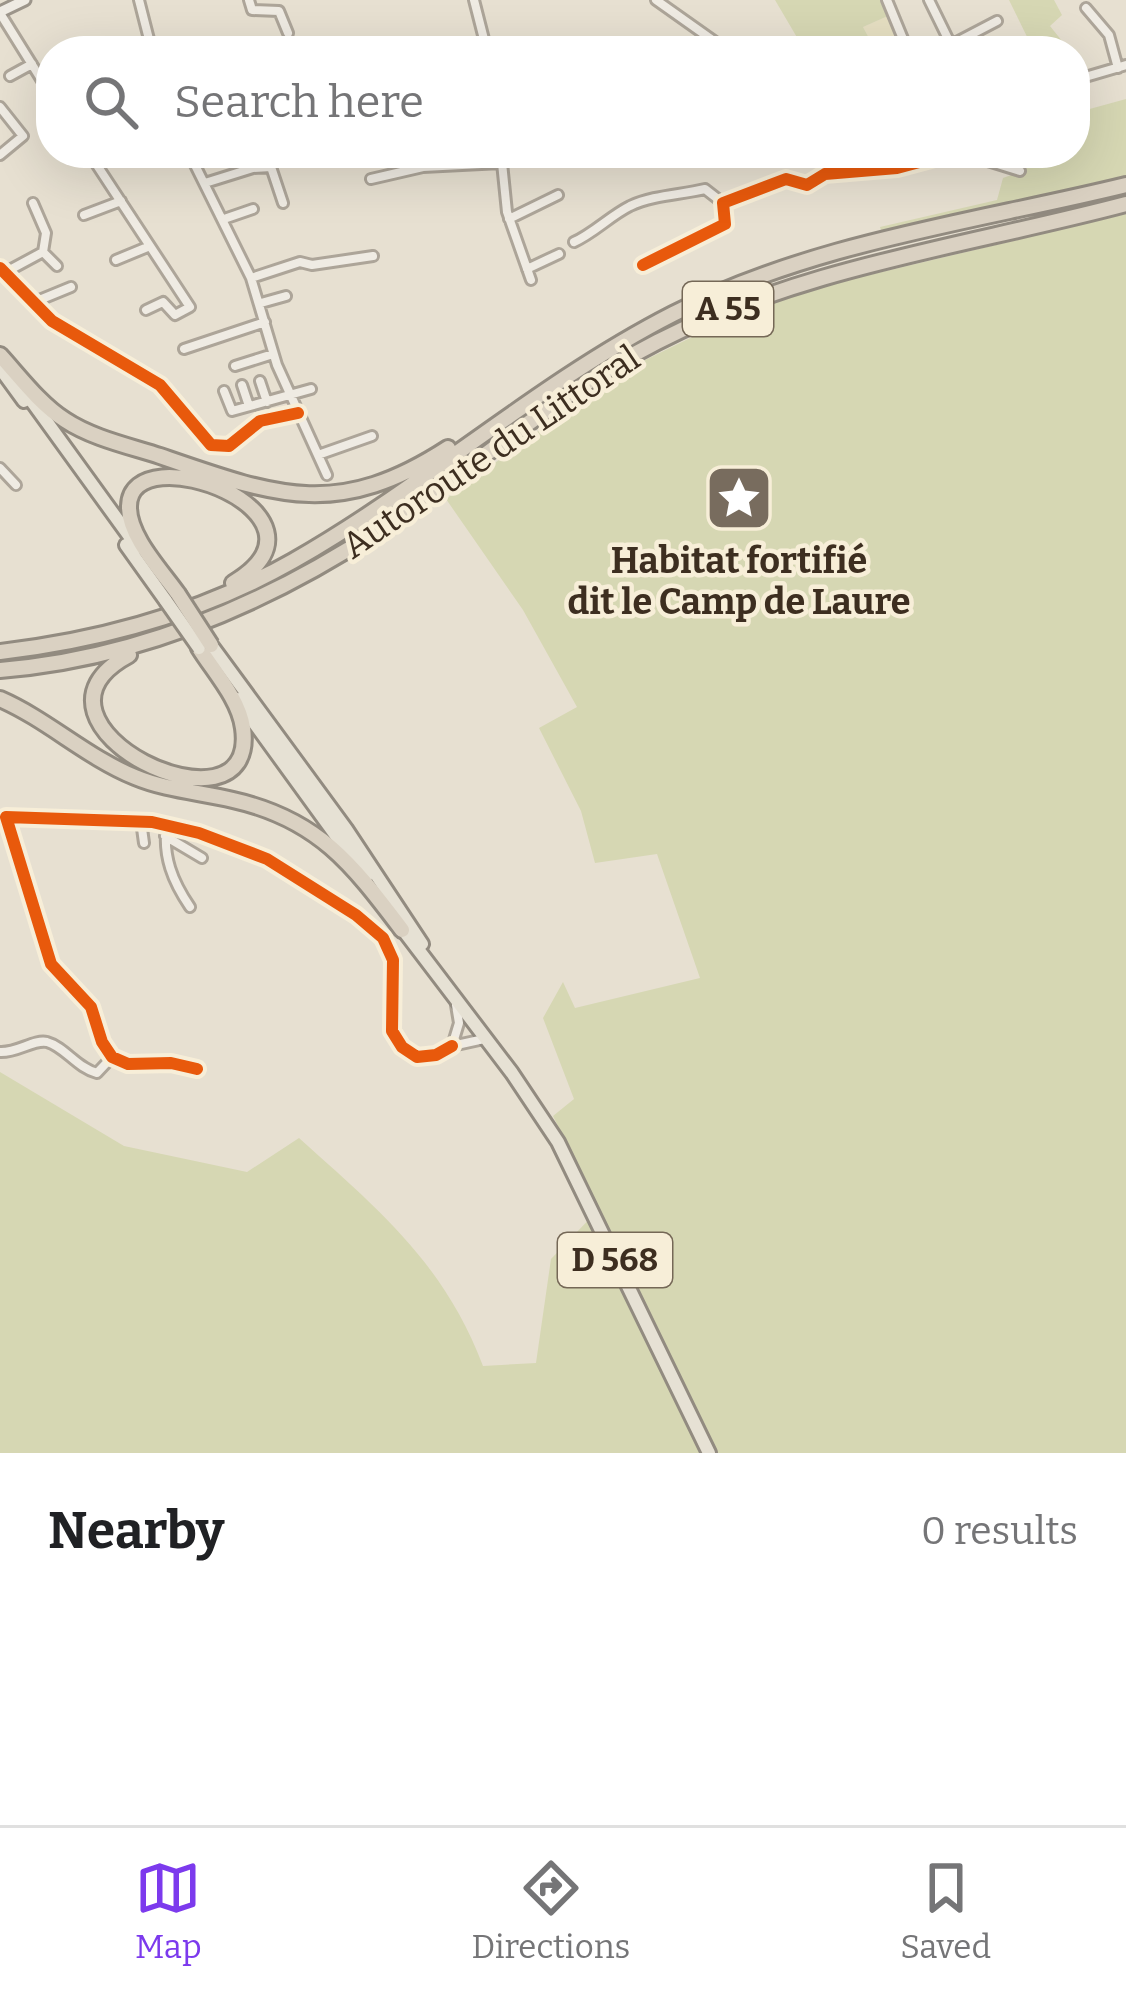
<!DOCTYPE html>
<meta charset="utf-8">
<style>
:root{--surface:#fff;--page:#f6f6f6;--text:#202124;--muted:#757577;--line:#e0e0e0;--accent:#7c3aed}
body{margin:0;font-family:Bitter,serif;background:var(--page);color:var(--text)}
.list{margin:0;padding:0;list-style:none}
h2{display:flex;justify-content:space-between;align-items:center;height:156px;margin:0;padding:0 48px;font-size:51px}
h2 small{font-size:39px;font-weight:400;color:var(--muted)}
.icon{flex:none;width:66px;height:66px;fill:none;stroke:currentColor;stroke-width:2;stroke-linecap:round;stroke-linejoin:round}
.map{position:relative;flex:none;width:1126px;height:1453px;overflow:hidden}
.search{position:absolute;background:var(--surface);box-shadow:0 12px 48px #0002;left:36px;right:36px;top:36px;height:132px;display:flex;align-items:center;gap:30px;box-sizing:border-box;padding:0 42px;border-radius:48px;color:var(--muted);font-size:45px}
.sheet{height:372px;background:var(--surface)}
nav{display:flex;justify-content:space-around;align-items:center;box-sizing:border-box;height:168px;border-top:3px solid var(--line);background:var(--surface);font-size:33px;color:var(--muted)}
nav a{display:grid;justify-items:center;gap:6px}
nav .on{color:var(--accent)}
.map>svg:first-child{display:block}
</style>
<div class="map">
<svg width="1126" height="1453" viewBox="0 0 1126 1453">
<rect width="100%" height="100%" fill="#e7e0d1"/>
<path fill="#e6dfc2" d="M890,15L905,51H876L863,27Z"/>
<path fill="#d6d7b3" d="M775,0H883L890,15L863,27L876,51H805Z
M1009,0H1054L1062,15L1050,26L1070,51H1034Z
M1126,99V177L882,233L880,227L997,200L1003,178L1014,174L1015,168L987,153H1075V113Z
M1126,214V1453H0V1072L124,1146L247,1172L299,1138C378,1209 444,1263 483,1366L536,1363L551,1259L599,1209L553,1116L574,1099L543,1018L563,982L575,1008L700,978L657,854L595,863L581,811L539,728L577,707L523,610L446,499L575,404L639,363L731,318L810,289Z"/>
<g fill="none" stroke-linecap="round" stroke-linejoin="round">
<g stroke="#ada599" stroke-width="14">
<path id="street" d="M139,0L152,51
M249,0L252,10L279,11L288,33
M474,0L487,51
M656,0L728,51
M887,0L908,51
M929,0L954,51
M1086,8L1109,35L1118,68
M0,13L51,95
M951,45L997,21
M10,76L32,64
M1075,80L1126,65
M0,107L23,136L0,155
M89,153L190,307L175,315L163,302L146,310
M189,153L251,278L277,365L327,475
M501,153L507,212L531,280
M962,153L1020,171
M194,163L225,153
M371,179L423,167L501,163
M205,183L253,168L271,167L283,203
M84,215L121,201
M224,219L253,209
M509,219L558,195
M574,242C594,233 610,216 630,206C654,195 680,195 705,189L723,203
M43,252L57,266
M116,260L150,246
M643,265L725,224L723,203L786,179L807,185L825,174L897,168L953,153
M0,268L52,321L160,385L211,445L229,446L260,421L298,413
M527,269L559,254
M4,273L43,252L46,233L33,203
M251,278L300,262L312,265L373,256
M32,303L71,287
M261,303L286,296
M184,349L265,322
M235,366L273,354
M260,381L267,402
M242,385L249,406
M224,391L232,411L311,389
M318,455L372,436
M0,468L16,485
M141,821L144,843
M167,825C162,856 173,882 190,907
M165,836L202,858
M456,1005L459,1023L452,1046L484,1039
M0,1052C17,1053 34,1039 47,1042C65,1047 77,1068 97,1073L112,1057
M197,1069L171,1063L128,1064L112,1057L102,1042L91,1007L51,964L6,817L152,822L199,833L267,859L356,915L383,938L393,960L392,1031L402,1047L417,1057L436,1055L452,1046"/>
</g>
<g stroke="#9c958a" stroke-width="15">
<path id="secondary" d="M0,12L25,0"/>
</g>
<g stroke="#928b80" stroke-width="18">
<path id="primary" d="M0,368L24,401
M23,389L138,548
M126,545L166,601
M211,645L346,829L422,944
M237,699L366,877
M398,923L512,1073L558,1142L709,1453"/>
</g>
<g stroke="#928b80" stroke-width="20">
<path id="highway" d="M0,355C20,377 40,404 65,420C92,438 129,446 160,456C276,496 337,520 448,448
M178,594C162,571 128,536 129,506C130,433 350,513 233,583
M0,652C102,640 203,612 293,561C425,486 538,383 673,314C813,242 975,222 1126,185
M129,655C0,724 260,848 243,728C239,699 214,672 199,648
M0,670C138,659 264,605 379,530C473,469 557,393 657,342C806,266 967,246 1126,204
M0,699C48,720 86,757 135,777C166,790 200,792 233,800C318,819 352,864 402,930"/>
</g>
<use href="#street" stroke="#efebe3" stroke-width="8"/>
<use href="#secondary" stroke="#efebe3" stroke-width="9"/>
<use href="#primary" stroke="#e6e1d4" stroke-width="12"/>
<use href="#highway" stroke="#dad1c2" stroke-width="14"/>
<g stroke="#928b80" stroke-width="18" stroke-linecap="butt">
<path id="primary-bridge" d="M166,601L199,648"/>
</g>
<g stroke="#928b80" stroke-width="20" stroke-linecap="butt">
<path id="highway-bridge" d="M178,594L211,645"/>
</g>
<use href="#primary-bridge" stroke="#e6e1d4" stroke-width="12"/>
<use href="#highway-bridge" stroke="#dad1c2" stroke-width="14"/>
<g stroke="#f7eed8" stroke-width="20">
<path id="cycleway" d="M643,265L725,224L723,203L786,179L807,185L825,174L897,168L953,153
M0,268L52,321L160,385L211,445L229,446L260,421L298,413
M197,1069L171,1063L128,1064L112,1057L102,1042L91,1007L51,964L6,817L152,822L199,833L267,859L356,915L383,938L393,960L392,1031L402,1047L417,1057L436,1055L452,1046"/>
</g>
<use href="#cycleway" stroke="#e8590c" stroke-width="12"/>
</g>
<defs>
<g id="sight-square" transform="scale(3.45)"><rect x="-9" y="-9" width="18" height="18" rx="4" fill="#786c5e" stroke="#f7eed8"/><path d="M0-6L1.8-2.2L6-1.7L2.9 1.2L3.7 5.4L0 3.3L-3.7 5.4L-2.9 1.2L-6-1.7L-1.8-2.2Z" fill="#fff"/></g>
</defs>
<g fill-rule="evenodd">
<use href="#sight-square" x="739" y="498"/>
</g>
<g text-anchor="middle" dominant-baseline="central" stroke-width="9" stroke-linejoin="round" paint-order="stroke">
<g fill="#f7eed8" stroke="#756857" stroke-width="3">
<rect x="683" y="282" width="90" height="54" rx="9"/>
<rect x="558" y="1233" width="114" height="54" rx="9"/>
</g>
<g font-size="33" font-weight="bold" fill="#3d2e20">
<text x="728" y="309">A 55</text>
<text x="615" y="1260">D 568</text>
</g>
<g font-size="36" fill="#3d2e20" stroke="#f7eed8">
<text transform="translate(491 452) rotate(-34)">Autoroute du Littoral</text>
</g>
<g font-size="36" font-weight="bold" fill="#3d2e20" stroke="#f7eed8">
<text x="739" y="561">Habitat fortifié<tspan x="739" dy="41">dit le Camp de Laure</tspan></text>
</g>
</g>
</svg>
<div class="search"><svg class="icon" aria-label="search" viewBox="0 0 24 24"><circle cx="10" cy="10" r="6"/><path d="M15 15l6 6"/></svg>Search here</div>
</div>
<section class="sheet">
<h2>Nearby<small>0 results</small></h2>
<ul class="list">
</ul>
</section>
<nav>
<a class="on"><svg class="icon" aria-label="map" viewBox="0 0 24 24"><path d="M3 6l6-2 6 2 6-2v14l-6 2-6-2-6 2zM9 4v14M15 6v14"/></svg>Map</a>
<a><svg class="icon" aria-label="directions" viewBox="0 0 24 24"><path d="M12 3l9 9-9 9-9-9zM9 14v-3h6M13 9l2 2-2 2"/></svg>Directions</a>
<a><svg class="icon" aria-label="saved" viewBox="0 0 24 24"><path d="M7 4h10v16l-5-4-5 4z"/></svg>Saved</a>
</nav>
